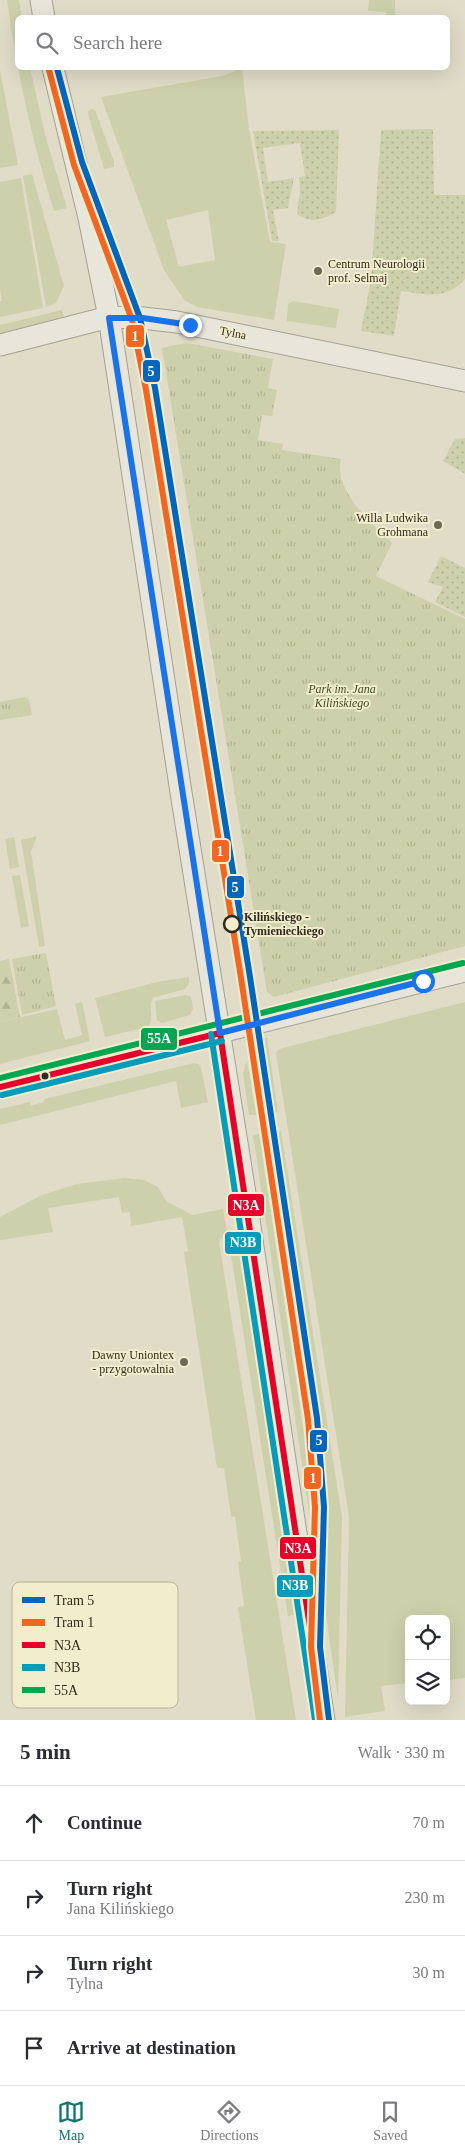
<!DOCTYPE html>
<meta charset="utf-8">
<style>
:root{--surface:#fff;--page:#f7f7f7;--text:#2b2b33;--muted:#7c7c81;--line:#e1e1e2;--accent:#0f766e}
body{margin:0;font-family:Georgia,serif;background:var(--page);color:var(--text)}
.controls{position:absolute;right:15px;bottom:15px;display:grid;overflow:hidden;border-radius:8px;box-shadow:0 5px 20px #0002}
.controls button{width:45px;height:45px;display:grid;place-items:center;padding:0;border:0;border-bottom:1px solid var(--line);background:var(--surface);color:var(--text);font:25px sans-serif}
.stop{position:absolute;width:15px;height:15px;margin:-11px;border:4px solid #1a73e8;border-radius:50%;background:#fff}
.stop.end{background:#1a73e8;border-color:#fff;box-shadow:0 1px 5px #0008}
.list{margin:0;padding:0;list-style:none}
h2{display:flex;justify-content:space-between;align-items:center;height:65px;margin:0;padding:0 20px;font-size:21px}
h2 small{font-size:16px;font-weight:400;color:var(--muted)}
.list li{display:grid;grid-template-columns:32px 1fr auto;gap:15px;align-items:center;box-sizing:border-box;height:75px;padding:0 20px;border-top:1px solid var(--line)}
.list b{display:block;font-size:19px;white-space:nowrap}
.list p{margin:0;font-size:16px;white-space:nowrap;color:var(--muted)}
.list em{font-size:16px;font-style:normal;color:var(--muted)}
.icon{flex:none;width:28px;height:28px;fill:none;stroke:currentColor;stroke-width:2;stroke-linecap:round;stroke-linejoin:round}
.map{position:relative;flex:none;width:465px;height:1720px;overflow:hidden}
.search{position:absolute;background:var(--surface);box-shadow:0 5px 20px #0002;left:15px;right:15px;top:15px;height:55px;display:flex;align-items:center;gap:12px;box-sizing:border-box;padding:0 18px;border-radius:8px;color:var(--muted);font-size:19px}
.sheet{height:365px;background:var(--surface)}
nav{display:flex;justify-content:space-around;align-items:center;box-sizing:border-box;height:70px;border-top:1px solid var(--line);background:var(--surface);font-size:14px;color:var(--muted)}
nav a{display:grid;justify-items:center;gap:2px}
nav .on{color:var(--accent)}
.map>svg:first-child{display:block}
</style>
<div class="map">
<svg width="465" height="1720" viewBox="0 0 465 1720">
<defs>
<pattern id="forest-firs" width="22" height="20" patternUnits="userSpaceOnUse" patternTransform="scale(1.25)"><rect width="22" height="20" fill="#ccd0ab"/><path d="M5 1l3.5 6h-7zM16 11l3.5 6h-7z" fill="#b0b393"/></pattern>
<pattern id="park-tufts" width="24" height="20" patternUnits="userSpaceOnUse" patternTransform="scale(1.25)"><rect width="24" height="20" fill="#ccd0ab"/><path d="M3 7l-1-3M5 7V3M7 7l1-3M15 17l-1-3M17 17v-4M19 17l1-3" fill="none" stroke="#b0b393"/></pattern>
<pattern id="garden-dots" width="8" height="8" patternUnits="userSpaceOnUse" patternTransform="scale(1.25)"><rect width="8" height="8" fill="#ccd0ab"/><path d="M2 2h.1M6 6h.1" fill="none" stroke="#b0b393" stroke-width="1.8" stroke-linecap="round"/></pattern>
</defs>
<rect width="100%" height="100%" fill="#e0dcc8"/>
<path fill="#ccd0ab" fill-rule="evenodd" d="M7,0H19L22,17L18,18V68H30L46,138L67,208L54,211C32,142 17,72 7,0Z
M369,0H395V17H386V12L368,11Z
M242,68L249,129L270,242L286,244L274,320L197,307L184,300L164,270L101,97L222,76ZM208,210L215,260L179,267L166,220Z
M0,70L18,165L0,168Z
M92,109L95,110L114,161V167L104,169L88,114V111Z
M32,174L64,286L56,303L46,307L23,176Z
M21,178L43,308L0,317V301H2L0,289V182Z
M293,301L339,309L336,328L287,321L288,304Z
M62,310L64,317L0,335V325Z
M37,836L31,852L45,946L39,947L21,840Z
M14,837L19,867L10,869L5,839Z
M20,875L29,926L21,928L12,876Z
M189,977V983L185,989L153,998C147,1008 155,1017 148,1027L105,1037L95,998L157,982Z
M186,995L191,997L193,1008L190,1015L162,1023L157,1020L155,1001Z
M82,1002L90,1041L0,1064V1022L57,1009L65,1040L82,1035L75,1004Z
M465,1002V1678L446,1680V1619H409V1683L381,1686L385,1711L345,1717L349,1517L276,1053L279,1049Z
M267,1037L278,1112H274L263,1040Z
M247,1061L256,1115H249L243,1073Z
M194,1063L199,1064L201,1068L208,1102L181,1108L176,1081L0,1125V1109L30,1102L31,1106L44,1102V1099Z
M281,1131L342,1517L338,1699L325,1608L328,1498L324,1446L278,1132Z
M259,1134L304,1434L310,1518L253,1135Z
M125,1178L144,1180L158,1187L166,1201L192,1215L223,1209L227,1231L219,1242L296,1720H256L238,1607L244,1606L238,1562L241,1561L235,1517L231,1516L224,1468H217L184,1252L188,1251L182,1217L131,1226L130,1212L122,1213L119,1197L48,1208L53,1232L0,1240V1217L42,1195L77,1184Z
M240,1253L294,1615L288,1616L231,1255Z"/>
<path fill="url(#forest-firs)" d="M9,959L20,1017L0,1022V961Z"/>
<path fill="url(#park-tufts)" d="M186,343L273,359L268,388L277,390L272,416L262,415L258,440L283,444L282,450L341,459C333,491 372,523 392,543L376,576L465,619V946L274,997L267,992L162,348Z
M25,697L29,700L32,715L0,720V702Z
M46,953L56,1006L22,1015L12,959Z"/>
<path fill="url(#garden-dots)" d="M433,129L434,195H465V279C446,301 425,294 401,291L394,336L361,331L371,280L381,130Z
M339,130L336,212C321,220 313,224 297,214L300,190L299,177L305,176L300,143L263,148L268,182L294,178L288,208L273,210L279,241H272L253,131Z
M465,438V474L443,461L455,439Z
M441,556L465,568V617L435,602L443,587L428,582Z"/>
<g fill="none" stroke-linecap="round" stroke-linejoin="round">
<g stroke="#a5a092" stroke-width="23">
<path id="minor" d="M41,0L44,18
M53,68L89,218L109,317L180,786L245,1193L324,1720
M0,345L109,317L143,318L177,322L465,381
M0,1087L465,971"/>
</g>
<use href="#minor" stroke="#e8e6da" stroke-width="21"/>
<g stroke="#f2edcd" stroke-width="10">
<path id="bus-1" d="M220,1033L324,1720
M0,1087L220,1033"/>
</g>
<g stroke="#f2edcd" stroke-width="10">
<path id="bus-2" d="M211,1034L315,1720
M2,1095L222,1041"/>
</g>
<g stroke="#f2edcd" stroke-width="10">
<path id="bus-3" d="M0,1078L463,963"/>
</g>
<use href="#bus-1" stroke="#e4002b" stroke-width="6"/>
<use href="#bus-2" stroke="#059cbc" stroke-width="6"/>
<use href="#bus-3" stroke="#00a651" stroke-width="6"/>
<g stroke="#f2edcd" stroke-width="10">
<path id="tram-1" d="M57,68L82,162L140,318L155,388L250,977L317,1418L324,1507L320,1647L329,1720"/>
</g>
<g stroke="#f2edcd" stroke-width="10">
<path id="tram-2" d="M49,70L74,165L132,320L146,390L241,978L308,1419L315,1507L311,1647L320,1720"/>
</g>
<use href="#tram-1" stroke="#0065bd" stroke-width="6"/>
<use href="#tram-2" stroke="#f26522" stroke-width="6"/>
</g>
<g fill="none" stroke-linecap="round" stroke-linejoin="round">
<path stroke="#1a73e8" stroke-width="6" d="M190,325L143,318H109L220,1033L423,981"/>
</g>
<g fill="#6f6858" stroke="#f2edcd" stroke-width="2">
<circle cx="318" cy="271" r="5"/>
<circle cx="438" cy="525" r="5"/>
<circle cx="184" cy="1362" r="5"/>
</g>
<circle fill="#f2edcd" stroke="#32291c" stroke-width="2.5" cx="232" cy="924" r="8"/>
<circle fill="#32291c" stroke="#f2edcd" stroke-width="2" cx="45" cy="1076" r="4.5"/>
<g text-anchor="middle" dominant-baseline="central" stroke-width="4" stroke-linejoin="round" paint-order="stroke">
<g font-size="12" fill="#32291c" stroke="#f2edcd" text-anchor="end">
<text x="328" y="264" text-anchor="start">Centrum Neurologii<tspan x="328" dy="14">prof. Selmaj</tspan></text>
<text x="428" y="518">Willa Ludwika<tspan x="428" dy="14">Grohmana</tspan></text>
<text x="174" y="1355">Dawny Uniontex<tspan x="174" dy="14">- przygotowalnia</tspan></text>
</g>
<g font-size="12" fill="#32291c" stroke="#f2edcd">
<text transform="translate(233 333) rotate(11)">Tylna</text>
</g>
<g font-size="12" font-style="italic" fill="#3d4d24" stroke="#f2edcd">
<text x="342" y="689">Park im. Jana<tspan x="342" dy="14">Kilińskiego</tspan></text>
</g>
<g font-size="12" font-weight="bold" fill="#32291c" stroke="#f2edcd" text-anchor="start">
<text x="244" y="917">Kilińskiego -<tspan x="244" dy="14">Tymienieckiego</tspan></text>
</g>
</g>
<rect x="12" y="1582" width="166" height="126" rx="8" fill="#f2edcd" stroke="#b8b298" stroke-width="1"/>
<rect x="22" y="1597" width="23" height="6" fill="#0065bd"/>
<rect x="22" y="1619" width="23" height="7" fill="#f26522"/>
<rect x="22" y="1642" width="23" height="6" fill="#e4002b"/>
<rect x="22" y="1664" width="23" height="7" fill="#059cbc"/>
<rect x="22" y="1687" width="23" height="6" fill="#00a651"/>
<g font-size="14" fill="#32291c">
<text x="54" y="1605">Tram 5</text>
<text x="54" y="1627">Tram 1</text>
<text x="54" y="1650">N3A</text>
<text x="54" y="1672">N3B</text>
<text x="54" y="1695">55A</text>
</g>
<g stroke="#f2edcd" stroke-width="2">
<rect x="125" y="324" width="20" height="24" rx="5" fill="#f26522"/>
<rect x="142" y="359" width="19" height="24" rx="5" fill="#0065bd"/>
<rect x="211" y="839" width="19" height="24" rx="5" fill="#f26522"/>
<rect x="226" y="875" width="19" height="24" rx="5" fill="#0065bd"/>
<rect x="140" y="1027" width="38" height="24" rx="5" fill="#00a651"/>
<rect x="227" y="1193" width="38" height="24" rx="5" fill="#e4002b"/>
<rect x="224" y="1231" width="38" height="24" rx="5" fill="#059cbc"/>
<rect x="309" y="1429" width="19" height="24" rx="5" fill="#0065bd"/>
<rect x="303" y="1466" width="19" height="24" rx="5" fill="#f26522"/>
<rect x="279" y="1536" width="38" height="24" rx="5" fill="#e4002b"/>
<rect x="276" y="1574" width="38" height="24" rx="5" fill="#059cbc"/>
</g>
<g font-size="14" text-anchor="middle" font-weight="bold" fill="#fff">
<text x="135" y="341">1</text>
<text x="151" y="376">5</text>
<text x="220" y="856">1</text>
<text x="235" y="892">5</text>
<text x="159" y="1043">55A</text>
<text x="246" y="1210">N3A</text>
<text x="243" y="1247">N3B</text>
<text x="319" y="1445">5</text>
<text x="313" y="1483">1</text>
<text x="298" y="1553">N3A</text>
<text x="295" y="1590">N3B</text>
</g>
</svg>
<div class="controls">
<button><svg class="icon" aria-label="locate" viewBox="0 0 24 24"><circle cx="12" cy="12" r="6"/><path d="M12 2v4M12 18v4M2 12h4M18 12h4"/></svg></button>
<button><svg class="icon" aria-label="layers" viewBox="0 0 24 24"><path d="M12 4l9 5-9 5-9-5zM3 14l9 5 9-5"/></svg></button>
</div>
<div class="stop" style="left:423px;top:981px"></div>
<div class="stop end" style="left:190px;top:325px"></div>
<div class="search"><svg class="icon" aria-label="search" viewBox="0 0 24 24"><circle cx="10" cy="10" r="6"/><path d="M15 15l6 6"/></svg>Search here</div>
</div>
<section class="sheet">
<h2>5 min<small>Walk · 330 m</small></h2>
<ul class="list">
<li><svg class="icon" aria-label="ahead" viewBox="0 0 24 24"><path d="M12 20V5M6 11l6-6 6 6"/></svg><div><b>Continue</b></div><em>70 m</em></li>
<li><svg class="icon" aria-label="right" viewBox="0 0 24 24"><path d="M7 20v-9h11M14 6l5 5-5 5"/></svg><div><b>Turn right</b><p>Jana Kilińskiego</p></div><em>230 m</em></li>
<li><svg class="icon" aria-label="right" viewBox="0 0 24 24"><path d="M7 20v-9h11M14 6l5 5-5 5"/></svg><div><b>Turn right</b><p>Tylna</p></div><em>30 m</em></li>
<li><svg class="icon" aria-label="arrive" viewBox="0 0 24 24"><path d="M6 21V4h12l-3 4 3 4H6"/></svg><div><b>Arrive at destination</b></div></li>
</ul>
</section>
<nav>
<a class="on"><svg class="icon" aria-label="map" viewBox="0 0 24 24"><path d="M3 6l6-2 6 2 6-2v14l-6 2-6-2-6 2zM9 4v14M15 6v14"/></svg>Map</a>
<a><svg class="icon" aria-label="directions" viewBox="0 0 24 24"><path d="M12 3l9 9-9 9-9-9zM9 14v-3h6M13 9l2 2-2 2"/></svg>Directions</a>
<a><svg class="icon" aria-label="saved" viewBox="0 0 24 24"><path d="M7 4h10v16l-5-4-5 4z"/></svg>Saved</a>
</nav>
